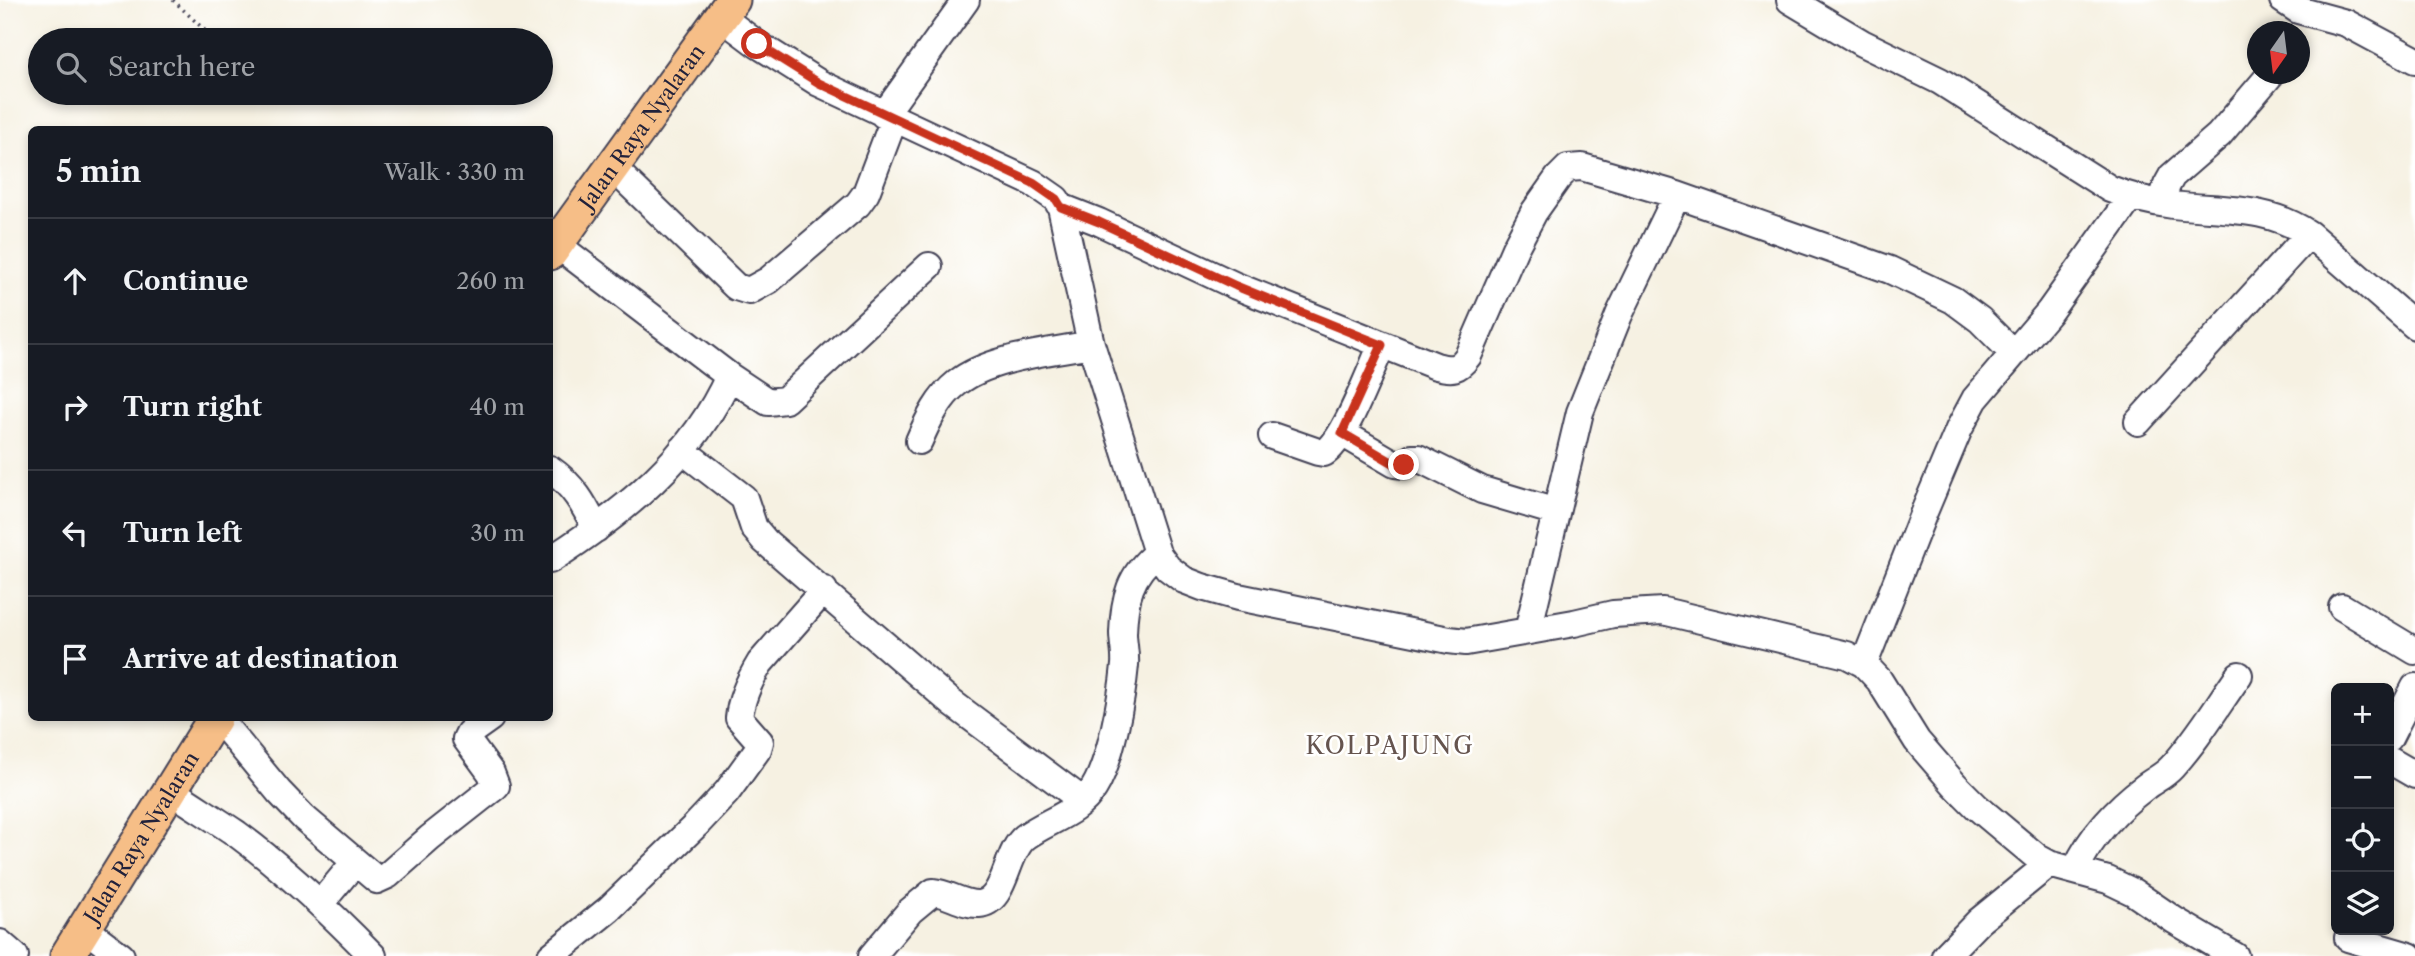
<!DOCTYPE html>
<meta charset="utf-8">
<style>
:root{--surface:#171b24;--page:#20242c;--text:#f1f3f6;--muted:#9ea1a6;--line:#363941}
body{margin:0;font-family:"Libre Caslon Text",serif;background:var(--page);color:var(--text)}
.controls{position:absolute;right:21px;bottom:21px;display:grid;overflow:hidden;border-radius:10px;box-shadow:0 4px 10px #0003}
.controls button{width:63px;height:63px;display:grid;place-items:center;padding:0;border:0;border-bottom:2px solid var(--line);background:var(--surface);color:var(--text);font:35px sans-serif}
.compass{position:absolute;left:2247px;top:21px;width:63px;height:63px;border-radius:50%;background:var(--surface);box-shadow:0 4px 10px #0003;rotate:194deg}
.stop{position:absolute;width:21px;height:21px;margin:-16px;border:5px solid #c8321e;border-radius:50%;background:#fff}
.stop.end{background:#c8321e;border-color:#fff;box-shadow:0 2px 7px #0008}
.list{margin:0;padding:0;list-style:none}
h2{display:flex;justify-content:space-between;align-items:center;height:91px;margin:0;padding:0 28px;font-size:30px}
h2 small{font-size:23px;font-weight:400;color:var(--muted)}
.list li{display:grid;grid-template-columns:46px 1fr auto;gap:21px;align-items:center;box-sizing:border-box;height:126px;padding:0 28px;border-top:2px solid var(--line)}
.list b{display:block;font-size:26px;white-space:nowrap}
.list em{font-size:23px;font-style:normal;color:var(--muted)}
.icon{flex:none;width:38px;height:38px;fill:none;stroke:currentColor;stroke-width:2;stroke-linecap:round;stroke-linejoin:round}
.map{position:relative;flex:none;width:2415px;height:956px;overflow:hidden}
.search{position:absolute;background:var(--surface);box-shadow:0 4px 10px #0003;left:28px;top:28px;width:525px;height:77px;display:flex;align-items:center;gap:18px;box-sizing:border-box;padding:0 24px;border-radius:38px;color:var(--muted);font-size:26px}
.panel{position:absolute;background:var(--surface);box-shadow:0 4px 10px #0003;left:28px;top:126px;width:525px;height:595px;border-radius:10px}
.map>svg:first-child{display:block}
</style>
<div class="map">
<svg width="2415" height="956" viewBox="0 0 2415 956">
<rect width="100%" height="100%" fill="#fff"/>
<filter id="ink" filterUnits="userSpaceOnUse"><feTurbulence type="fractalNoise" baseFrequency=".0143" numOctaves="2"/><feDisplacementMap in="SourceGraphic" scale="14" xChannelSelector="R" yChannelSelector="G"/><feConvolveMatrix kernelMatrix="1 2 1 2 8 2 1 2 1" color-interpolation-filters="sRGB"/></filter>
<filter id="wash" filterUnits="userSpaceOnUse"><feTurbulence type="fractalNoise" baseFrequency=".00686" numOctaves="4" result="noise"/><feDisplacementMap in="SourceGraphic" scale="28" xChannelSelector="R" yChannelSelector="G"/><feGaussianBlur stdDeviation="1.57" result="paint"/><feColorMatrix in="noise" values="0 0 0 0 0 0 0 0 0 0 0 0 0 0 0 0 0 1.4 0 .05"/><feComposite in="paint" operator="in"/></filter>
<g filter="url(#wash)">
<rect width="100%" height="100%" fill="#f6f1e2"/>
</g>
<g filter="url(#ink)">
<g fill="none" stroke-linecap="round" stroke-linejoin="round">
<g stroke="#424154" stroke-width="30">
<path id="minor" d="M1790,0L1862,43L1940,81L2110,189C2130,197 2151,202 2173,205C2223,211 2265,205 2309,234L2415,326
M2283,0L2298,10L2346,23L2415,60
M721,17L757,44L819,83L1033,183L1056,199L1061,207L1091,344L1157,553L1168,568L1184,580L1202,587L1238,597L1449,640L1466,642L1574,623L1613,614L1663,611L1847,655L1864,664L1879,680L1917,741L1955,785L1977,807L2038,858L2049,864L2108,880L2133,892L2174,920L2235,956
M884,115L966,0
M612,167L736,287L749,291L769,280L858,204L866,193L894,119
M2161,203L2167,185L2172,176L2219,135L2271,74
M1061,207L1099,222L1236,286L1436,366C1452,370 1458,370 1468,356L1515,248L1534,212L1558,178L1568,168L1582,167L1677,195L1890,270L1953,300L1980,320L2013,353
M729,376L768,402L785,400L929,266
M2138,422L2309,234
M1342,433L1395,464L1404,465L1412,458H1418L1482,490L1556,512
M1272,436L1318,452L1324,453C1345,441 1370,370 1382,345
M919,441C928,420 939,397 957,383C989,357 1051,352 1091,344
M682,450L744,498L754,528L765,541L952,703L1083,801
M550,469C573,485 584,504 596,529
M550,560C623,513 693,458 729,376L556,244
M2342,607L2415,651
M1528,631L1580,412L1619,315L1677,195
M1864,664L1924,512L1959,429L1975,399L2049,312L2131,197
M218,718L279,792L304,818L377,880L388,875L430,838L496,786L491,773L466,739L469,733L490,718
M2389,738L2415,687
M2389,760L2415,775
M170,790C192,805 215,819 237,834C286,870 331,913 373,956
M2076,869C2090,837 2117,808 2145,787C2154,780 2164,776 2172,767C2197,740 2217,706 2239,675
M320,904L355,862
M84,928L121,956
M2348,938L2409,956
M0,943L15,956
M551,956L609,909L696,825L727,792L758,749L760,742L739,718C741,698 749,681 760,663L824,590
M872,956L910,911L933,892C948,893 963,905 979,904C1006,902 1005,853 1025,837C1048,820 1078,814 1094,788C1111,761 1122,697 1125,665C1126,654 1123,643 1123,633C1124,599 1130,574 1157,553
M1945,956L1979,921L2049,864"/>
</g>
<g stroke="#424154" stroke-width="37">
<g id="major">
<path id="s1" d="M550,253L733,0"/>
<path id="s2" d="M67,956L215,718"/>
</g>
</g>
<path stroke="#424154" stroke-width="3.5" stroke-dasharray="2 5" stroke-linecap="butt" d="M173,0L215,40"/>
<use href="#minor" stroke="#fff" stroke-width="26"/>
<use href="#major" stroke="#f6be87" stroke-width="33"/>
</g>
</g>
<g fill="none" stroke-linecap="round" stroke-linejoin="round" filter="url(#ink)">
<path stroke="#c8321e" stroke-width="9" d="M757,44L819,83L1033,183L1056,199L1061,207L1099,222L1236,286L1382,345L1342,433L1395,464L1404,465"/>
</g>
<g text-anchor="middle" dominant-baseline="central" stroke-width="5" stroke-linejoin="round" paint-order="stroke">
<g font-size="21" fill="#22223b" stroke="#fff">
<text stroke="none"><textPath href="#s1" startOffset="156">Jalan Raya Nyalaran</textPath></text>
<text stroke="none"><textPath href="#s2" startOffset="140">Jalan Raya Nyalaran</textPath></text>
</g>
<g font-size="24" letter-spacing="2" fill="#65544e" stroke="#fff">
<text x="1390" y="745">KOLPAJUNG</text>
</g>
</g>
</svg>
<div class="controls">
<button>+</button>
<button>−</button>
<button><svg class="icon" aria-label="locate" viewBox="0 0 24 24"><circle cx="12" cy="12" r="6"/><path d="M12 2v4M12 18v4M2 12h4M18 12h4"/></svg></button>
<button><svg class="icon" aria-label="layers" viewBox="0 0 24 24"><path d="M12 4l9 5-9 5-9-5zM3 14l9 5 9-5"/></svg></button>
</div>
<svg class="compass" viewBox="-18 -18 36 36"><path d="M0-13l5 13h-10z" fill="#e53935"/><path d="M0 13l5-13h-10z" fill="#9ea1a6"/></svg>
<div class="stop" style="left:757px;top:44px"></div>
<div class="stop end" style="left:1404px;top:465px"></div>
<div class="search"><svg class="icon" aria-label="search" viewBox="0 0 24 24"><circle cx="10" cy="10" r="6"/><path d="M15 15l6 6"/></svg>Search here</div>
<section class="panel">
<h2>5 min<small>Walk · 330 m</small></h2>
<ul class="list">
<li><svg class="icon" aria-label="ahead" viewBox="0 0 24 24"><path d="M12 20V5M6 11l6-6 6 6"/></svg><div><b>Continue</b></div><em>260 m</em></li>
<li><svg class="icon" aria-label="right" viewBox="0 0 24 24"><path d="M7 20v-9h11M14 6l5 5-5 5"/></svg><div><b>Turn right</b></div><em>40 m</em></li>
<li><svg class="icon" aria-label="left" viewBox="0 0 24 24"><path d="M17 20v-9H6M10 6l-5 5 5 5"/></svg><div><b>Turn left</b></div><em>30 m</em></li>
<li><svg class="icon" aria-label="arrive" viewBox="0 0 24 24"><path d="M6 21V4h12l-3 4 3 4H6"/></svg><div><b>Arrive at destination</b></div></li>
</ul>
</section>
</div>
